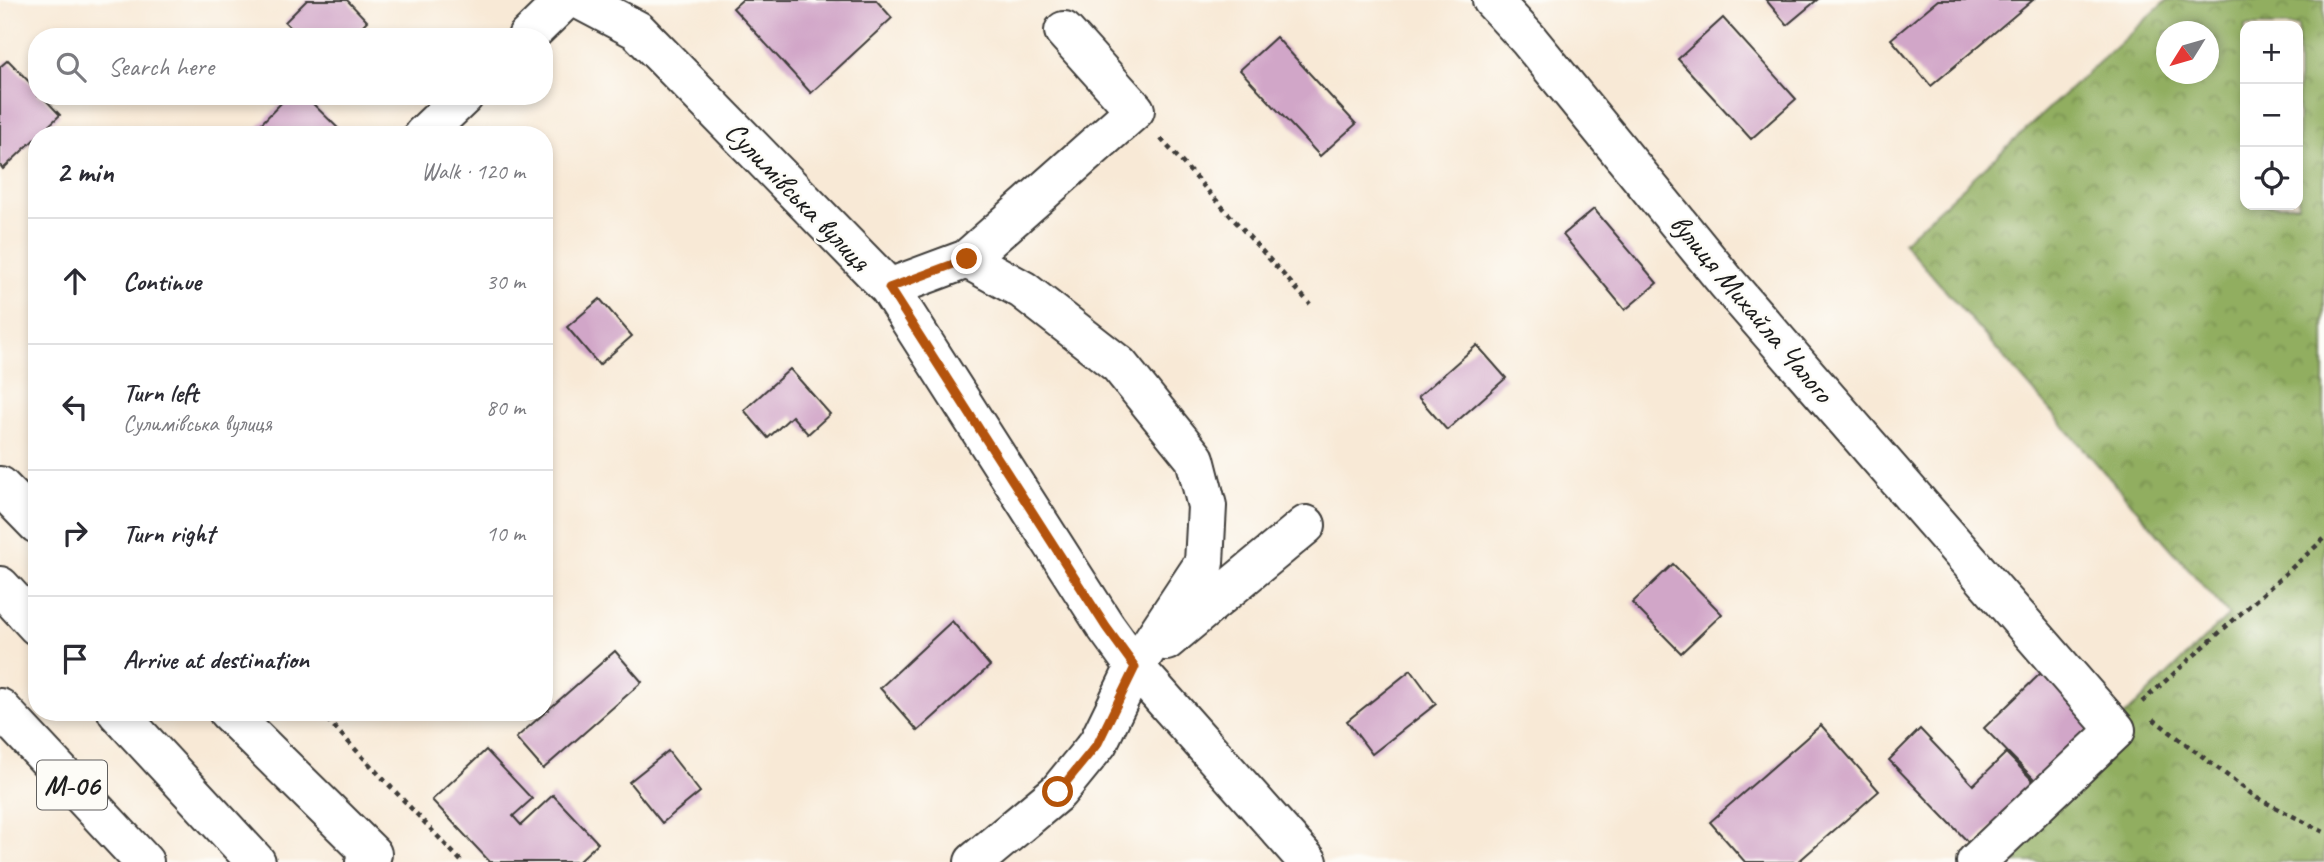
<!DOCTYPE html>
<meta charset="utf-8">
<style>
:root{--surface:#fff;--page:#f7f7f7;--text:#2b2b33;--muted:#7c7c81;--line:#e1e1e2}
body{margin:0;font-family:Caveat,sans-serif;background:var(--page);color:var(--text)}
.controls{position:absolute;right:21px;top:21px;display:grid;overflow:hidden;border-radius:14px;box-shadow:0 4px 10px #0003}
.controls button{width:63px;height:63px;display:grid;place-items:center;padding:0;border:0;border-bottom:2px solid var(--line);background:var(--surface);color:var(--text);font:35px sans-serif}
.compass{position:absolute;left:2156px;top:21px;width:63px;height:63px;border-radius:50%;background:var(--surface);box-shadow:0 4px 10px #0003;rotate:233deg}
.stop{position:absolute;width:21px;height:21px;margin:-16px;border:5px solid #b45309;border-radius:50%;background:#fff}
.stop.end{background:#b45309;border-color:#fff;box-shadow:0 2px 7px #0008}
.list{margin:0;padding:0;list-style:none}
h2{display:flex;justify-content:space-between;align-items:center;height:91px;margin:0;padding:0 28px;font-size:30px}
h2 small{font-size:23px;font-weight:400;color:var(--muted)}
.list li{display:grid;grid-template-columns:46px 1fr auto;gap:21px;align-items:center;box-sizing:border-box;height:126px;padding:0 28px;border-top:2px solid var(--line)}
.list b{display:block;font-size:26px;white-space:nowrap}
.list p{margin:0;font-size:23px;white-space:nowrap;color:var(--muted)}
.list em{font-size:23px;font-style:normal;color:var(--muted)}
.icon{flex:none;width:38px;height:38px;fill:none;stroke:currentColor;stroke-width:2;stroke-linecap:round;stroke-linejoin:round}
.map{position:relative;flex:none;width:2324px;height:862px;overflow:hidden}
.search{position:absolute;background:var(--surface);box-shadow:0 4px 10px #0003;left:28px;top:28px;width:525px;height:77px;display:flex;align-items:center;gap:18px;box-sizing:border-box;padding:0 24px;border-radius:28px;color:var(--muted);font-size:26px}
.panel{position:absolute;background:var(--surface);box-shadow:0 4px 10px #0003;left:28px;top:126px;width:525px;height:595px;border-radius:28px}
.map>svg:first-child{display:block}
</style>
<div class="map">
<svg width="2324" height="862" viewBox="0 0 2324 862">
<defs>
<pattern id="forest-crowns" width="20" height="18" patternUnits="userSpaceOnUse" patternTransform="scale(1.75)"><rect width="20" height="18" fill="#91ae60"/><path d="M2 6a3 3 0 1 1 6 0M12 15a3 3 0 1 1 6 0" fill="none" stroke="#768d4e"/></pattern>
</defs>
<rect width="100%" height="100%" fill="#fdfcf7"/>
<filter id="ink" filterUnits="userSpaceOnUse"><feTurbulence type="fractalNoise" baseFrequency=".0143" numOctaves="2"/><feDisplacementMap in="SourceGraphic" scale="14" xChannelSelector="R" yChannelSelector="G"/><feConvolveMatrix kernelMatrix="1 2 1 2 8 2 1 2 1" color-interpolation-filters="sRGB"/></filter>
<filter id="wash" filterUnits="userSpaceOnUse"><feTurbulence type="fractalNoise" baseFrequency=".00686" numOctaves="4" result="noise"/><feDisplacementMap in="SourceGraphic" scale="28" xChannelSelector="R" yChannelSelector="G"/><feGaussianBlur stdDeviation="1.57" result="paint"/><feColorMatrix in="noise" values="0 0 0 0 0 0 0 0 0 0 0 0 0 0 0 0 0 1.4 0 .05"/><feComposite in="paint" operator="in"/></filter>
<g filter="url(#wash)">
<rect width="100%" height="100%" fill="#f8e9d6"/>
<path fill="url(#forest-crowns)" stroke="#56653e" stroke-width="2" fill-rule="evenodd" d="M2167,0H2324V862H1973L2229,615L1903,242ZM2245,26H2298V205H2245ZM2166,32H2208V74H2166Z"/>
<g id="blocks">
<path fill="#d1a6c8" d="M307,0H347L367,21L351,37H300L285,22Z
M742,0H876L892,18L811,93L733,8Z
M1766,0H1817L1787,25Z
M1938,0H2033L1931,86L1891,39Z
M1723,18L1796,99L1751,139L1678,59Z
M1276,37L1356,124L1320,156L1240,70Z
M8,60L37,90V96H42L60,115L3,169L0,165V67Z
M288,96H305L345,135H250Z
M1594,209L1657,283L1625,310L1563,235Z
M600,299L632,336L599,365L567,327Z
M1477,345L1506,378L1447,430L1418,397Z
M790,369L830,414L808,434L792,416L768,438L744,410Z
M1673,564L1722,614L1681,653L1632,603Z
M952,621L990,666L918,731L880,688Z
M615,651L642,682L543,769L516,738Z
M1411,670L1436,704L1372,754L1347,721Z
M2042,672L2093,725L2035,780L1984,728Z
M1821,725L1879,791L1798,862H1745L1710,822Z
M1920,729L1973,785L2006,753L2036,784L1972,846L1889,760Z
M486,750L532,799L513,816L521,825L553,795L598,843L578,862H490L432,800Z
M668,751L700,792L662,823L629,782Z"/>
</g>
</g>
<g filter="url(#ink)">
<use href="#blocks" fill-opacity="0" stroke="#3d3b38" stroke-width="2"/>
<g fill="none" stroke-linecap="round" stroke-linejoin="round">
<g stroke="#3d3b38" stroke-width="42">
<path id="minor" d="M580,0L637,30L889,288L1106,627L1135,667L1308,862
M1492,0L1528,39L1727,283L2116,730L1976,862
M527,37L565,0
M423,135L464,96
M967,259L1023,290L1119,365L1195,459L1207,506L1204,563L1135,667L1098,743L1058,792L974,862
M889,288L967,259L1135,110L1064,31
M0,486L37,524
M1166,641L1306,525
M228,712L372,854L365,862"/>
</g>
<g stroke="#3d3b38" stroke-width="42">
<path id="highway" d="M0,586L37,626
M0,708L144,862
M117,712L256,862"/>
</g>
<path stroke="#3d3b38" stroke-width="4.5" stroke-dasharray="5 5" stroke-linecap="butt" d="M1161,139L1310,304
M2142,702L2324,539
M320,712L462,862
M2153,719L2257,798L2324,832"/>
<use href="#minor" stroke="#fff" stroke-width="38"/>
<use href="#highway" stroke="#fff" stroke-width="38"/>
</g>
</g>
<g fill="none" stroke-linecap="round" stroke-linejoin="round" filter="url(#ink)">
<path stroke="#b45309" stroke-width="9" d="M967,259L889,288L1106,627L1135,667L1098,743L1058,792"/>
</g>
<g text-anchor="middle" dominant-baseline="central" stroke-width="5" stroke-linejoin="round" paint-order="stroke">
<rect fill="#fdfcf7" stroke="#605f5e" stroke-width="2" x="37" y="760.5" width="70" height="49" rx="5"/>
<g font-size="28" font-weight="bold" fill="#1c1c1c">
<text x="72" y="785">М-06</text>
</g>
<g font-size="30" fill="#1c1c1c" stroke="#fdfcf7">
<text transform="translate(798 196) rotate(46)">Сулимівська вулиця</text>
<text transform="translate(1752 308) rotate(50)">вулиця Михайла Чалого</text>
</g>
</g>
</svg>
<div class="controls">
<button>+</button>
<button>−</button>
<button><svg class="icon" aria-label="locate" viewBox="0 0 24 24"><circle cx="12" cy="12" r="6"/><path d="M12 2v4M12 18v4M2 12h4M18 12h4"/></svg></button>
</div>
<svg class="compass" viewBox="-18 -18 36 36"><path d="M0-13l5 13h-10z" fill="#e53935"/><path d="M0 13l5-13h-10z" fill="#7c7c81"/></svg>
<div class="stop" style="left:1058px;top:792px"></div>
<div class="stop end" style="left:967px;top:259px"></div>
<div class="search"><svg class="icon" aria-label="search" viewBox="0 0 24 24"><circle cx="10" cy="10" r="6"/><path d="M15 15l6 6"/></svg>Search here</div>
<section class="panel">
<h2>2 min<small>Walk · 120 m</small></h2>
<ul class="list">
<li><svg class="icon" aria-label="ahead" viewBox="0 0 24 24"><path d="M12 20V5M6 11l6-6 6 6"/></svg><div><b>Continue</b></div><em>30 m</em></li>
<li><svg class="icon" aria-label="left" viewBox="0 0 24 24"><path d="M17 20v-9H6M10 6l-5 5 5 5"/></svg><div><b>Turn left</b><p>Сулимівська вулиця</p></div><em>80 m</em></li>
<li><svg class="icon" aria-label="right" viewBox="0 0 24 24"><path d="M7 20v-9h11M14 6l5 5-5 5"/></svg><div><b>Turn right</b></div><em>10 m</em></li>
<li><svg class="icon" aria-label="arrive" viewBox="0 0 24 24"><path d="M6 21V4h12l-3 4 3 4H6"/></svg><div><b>Arrive at destination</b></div></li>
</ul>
</section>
</div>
